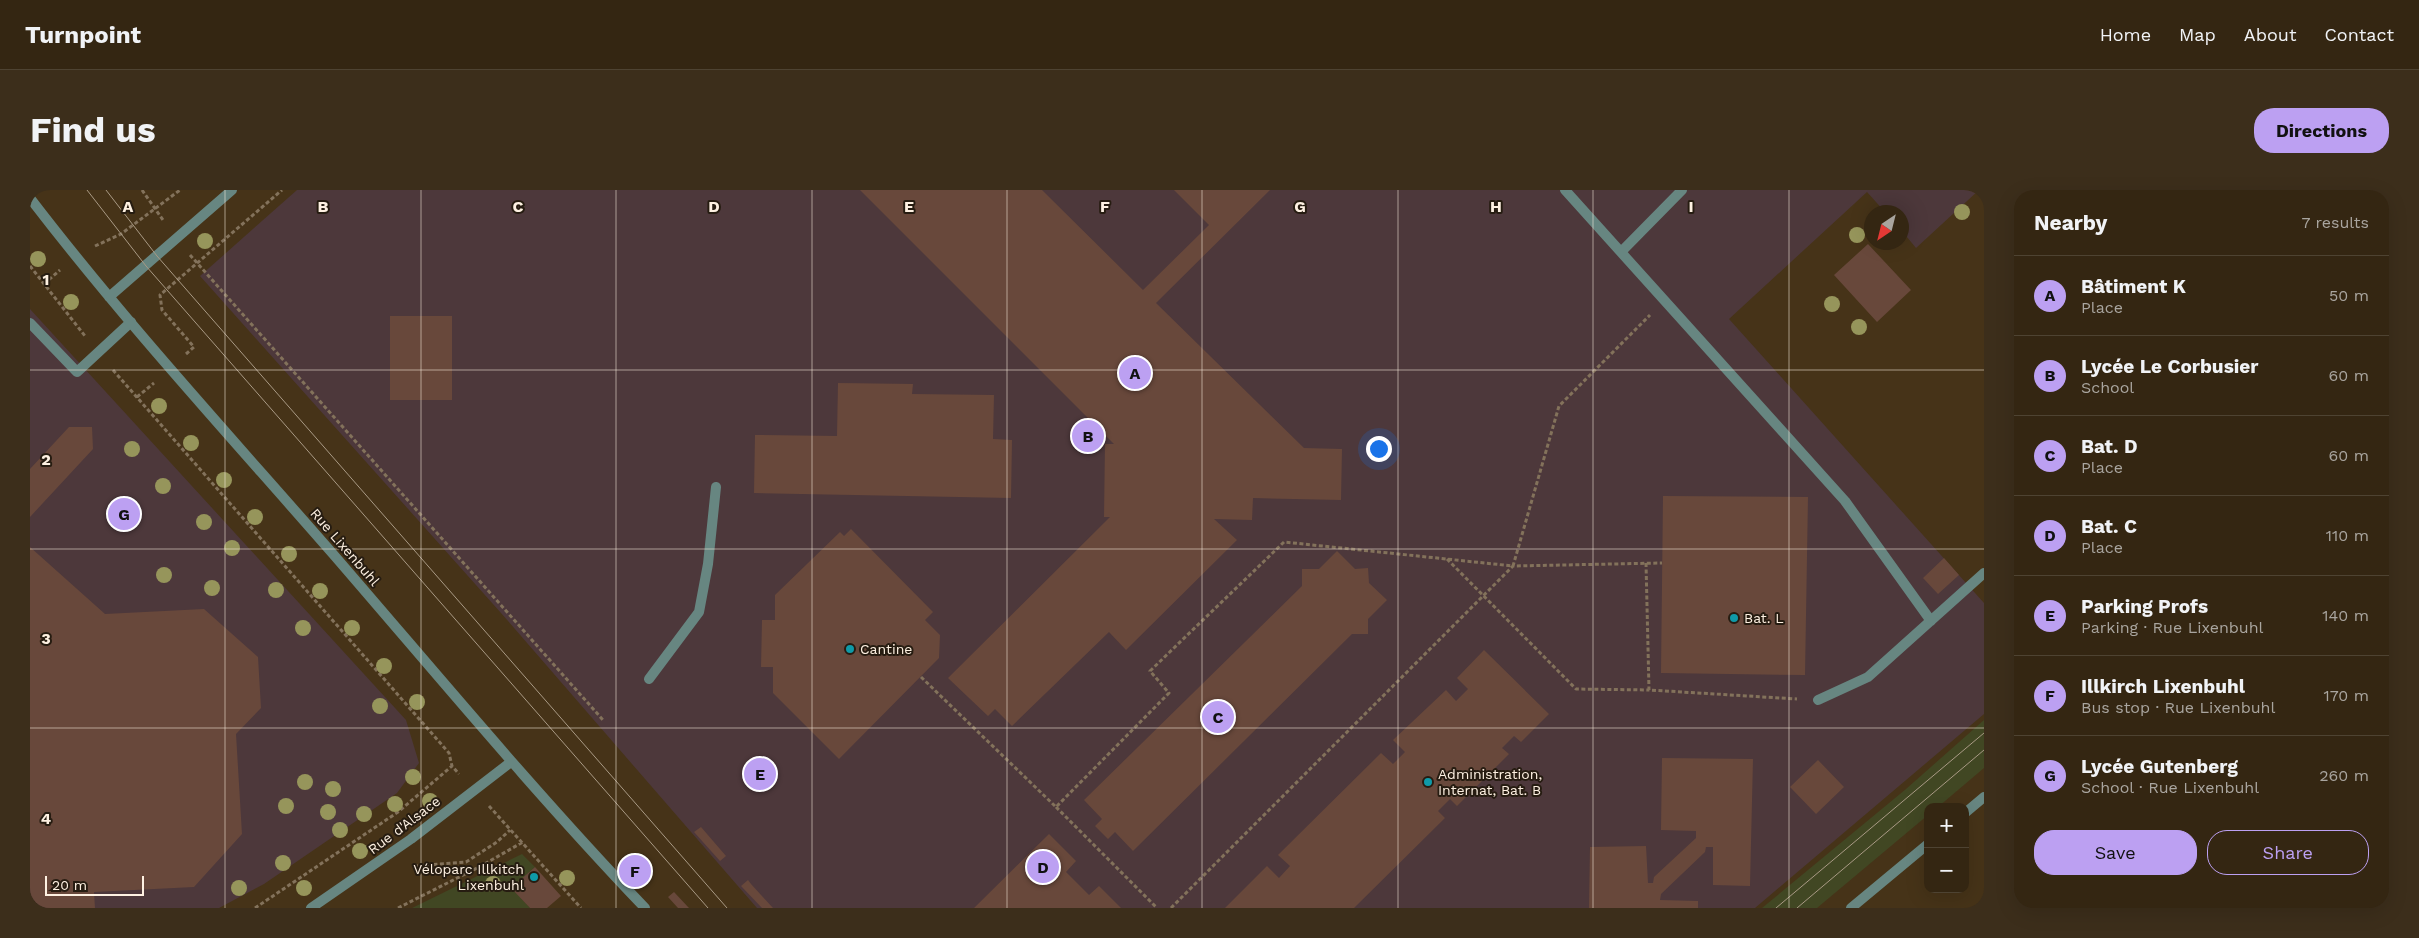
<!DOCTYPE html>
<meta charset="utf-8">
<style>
:root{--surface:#342612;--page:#3c2e1b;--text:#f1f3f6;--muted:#a9a59f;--line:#4e4332;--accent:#bca0f2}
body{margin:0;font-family:"Work Sans",sans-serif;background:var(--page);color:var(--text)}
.controls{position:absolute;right:15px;bottom:15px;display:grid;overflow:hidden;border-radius:10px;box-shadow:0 5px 20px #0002}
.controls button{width:45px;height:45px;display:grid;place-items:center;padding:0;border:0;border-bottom:1px solid var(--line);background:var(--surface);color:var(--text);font:25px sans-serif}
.compass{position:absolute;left:1834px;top:15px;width:45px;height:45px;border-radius:50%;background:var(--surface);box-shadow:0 5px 20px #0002;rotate:215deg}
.scale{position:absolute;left:15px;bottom:12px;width:99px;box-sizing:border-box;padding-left:5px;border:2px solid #fef1e2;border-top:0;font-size:14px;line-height:18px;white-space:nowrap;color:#fef1e2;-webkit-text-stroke:4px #261c11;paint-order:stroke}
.you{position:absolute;left:1348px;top:258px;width:18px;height:18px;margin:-12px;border:4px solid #fff;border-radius:50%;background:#1a73e8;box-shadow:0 0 0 8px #1a73e833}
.badge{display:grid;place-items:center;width:32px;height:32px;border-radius:50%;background:var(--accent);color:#111;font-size:16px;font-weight:700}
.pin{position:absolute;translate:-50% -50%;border:2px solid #fff;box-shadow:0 1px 5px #0006}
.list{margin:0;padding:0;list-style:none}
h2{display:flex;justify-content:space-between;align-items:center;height:65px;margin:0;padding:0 20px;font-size:21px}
h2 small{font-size:16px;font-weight:400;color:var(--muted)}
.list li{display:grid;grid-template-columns:32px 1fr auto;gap:15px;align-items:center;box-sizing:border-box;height:80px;padding:0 20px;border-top:1px solid var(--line)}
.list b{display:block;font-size:19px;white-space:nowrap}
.list p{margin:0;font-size:16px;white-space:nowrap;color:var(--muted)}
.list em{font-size:16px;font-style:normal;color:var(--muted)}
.actions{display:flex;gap:10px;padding:15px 20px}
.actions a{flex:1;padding:11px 0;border:1px solid var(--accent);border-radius:20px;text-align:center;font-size:18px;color:var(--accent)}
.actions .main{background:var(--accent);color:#111}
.map{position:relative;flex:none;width:1954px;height:718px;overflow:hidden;border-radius:20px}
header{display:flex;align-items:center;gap:30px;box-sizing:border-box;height:70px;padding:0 25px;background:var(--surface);border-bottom:1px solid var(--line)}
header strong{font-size:24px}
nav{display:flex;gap:28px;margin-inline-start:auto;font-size:18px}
.intro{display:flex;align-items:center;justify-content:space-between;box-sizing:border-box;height:120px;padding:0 30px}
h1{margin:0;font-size:35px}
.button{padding:12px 22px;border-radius:20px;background:var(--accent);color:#111;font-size:18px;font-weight:700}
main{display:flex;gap:30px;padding:0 30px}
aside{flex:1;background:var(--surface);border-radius:20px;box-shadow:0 5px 20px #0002}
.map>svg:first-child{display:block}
</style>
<header>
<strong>Turnpoint</strong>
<nav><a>Home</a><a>Map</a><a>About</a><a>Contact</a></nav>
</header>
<div class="intro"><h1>Find us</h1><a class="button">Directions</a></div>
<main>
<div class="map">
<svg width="1954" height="718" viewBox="0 0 1954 718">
<rect width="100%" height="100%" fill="#463318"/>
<path fill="#4d383b" d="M267,0H1949L1886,58L1872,41V22H1855L1837,2L1699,129L1954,413V524L1725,718H727L471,423L170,86Z
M0,119L376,530L389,573L367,603L234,694L189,718H0Z"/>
<path fill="#414723" d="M1954,530V578L1908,617H1898V625L1787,718H1732L1876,599Z
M492,664L505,677L482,698L500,718H382Z"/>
<path fill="#68483b" d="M830,0H1012L1113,100L1179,35L1144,0H1240L1126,113L1274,258L1312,259L1311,310L1223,308L1222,330L1184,329L1207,350L1096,460L1079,442L982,536L965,519L958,526L918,488L1080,327H1074L1075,254H1084Z
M1838,54L1881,100L1847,132L1804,85Z
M360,126H422V210H360Z
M808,193L883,194L882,204L964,205L963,249L982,250L981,308L724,303L725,245L807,246Z
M39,237H62L63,259L0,327V279Z
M1633,306L1778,307L1775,485L1631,483Z
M821,339L903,422L895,430L910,445L909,468L809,569L743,503V477H731L732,430H745V405L810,342L814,346Z
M0,357L75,424L174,419L228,467L231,518L206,544L212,644L164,697L64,702L65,718H0Z
M1307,361L1325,379L1338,378L1339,393L1357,410L1338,429V444H1322L1103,661L1085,642L1078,649L1065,636L1072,629L1054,610L1272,396V379H1289Z
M1914,368L1929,385L1908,404L1893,388Z
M1454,460L1519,524L1491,552L1484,546L1472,558L1479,564L1427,616L1420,609L1408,621L1415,628L1324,718H1195L1237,676L1249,688L1260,676L1248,665L1351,563L1363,574L1375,562L1363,550L1416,500L1426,511L1438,499L1427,488Z
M1632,568L1723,569L1720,696L1683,695V657H1676L1675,662L1631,704L1630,710L1668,711V718H1559L1560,657L1616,656L1618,693H1623L1624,687L1666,648V641L1631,640Z
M1788,570L1814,597L1786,624L1760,597Z
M671,637L696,666L690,671L664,642Z
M1019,644L1046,671L1036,682L1059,705L1069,696L1091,718H944Z
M505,677L531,706L517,718H500L481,698Z
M718,690L721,694L743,718H732L711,696Z
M644,702L659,718H648L638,707Z"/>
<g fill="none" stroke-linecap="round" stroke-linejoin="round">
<path stroke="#83725b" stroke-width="3" stroke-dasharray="4 2.5" stroke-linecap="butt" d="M112,0L133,30
M65,56L91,44L150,0
M160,65L573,530
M0,76L55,146
M14,94L30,80
M156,164L164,157L132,120L130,105L252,0
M83,180L419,563L422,576L429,584
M107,207L124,193
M1417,369L1546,499L1619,500
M1616,373L1619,500L1767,509
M891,487L1026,617L1139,503L1120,481L1254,352L1483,376L1529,216L1620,125
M459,616L551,718
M1026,617L1127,718
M384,676L436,672L467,652L480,640
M225,718L368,622L422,576
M368,718L451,676L493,652
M1141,718L1483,376L1632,373"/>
<path stroke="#678681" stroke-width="10" d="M1535,0L1815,311L1901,431
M1591,62L1652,0
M0,133L47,182L101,132
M619,489L669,422L678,374L686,297
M1788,510L1838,487L1954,383"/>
<path stroke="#678681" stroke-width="10" d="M0,8C95,132 201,247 303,364C406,483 506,604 615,718
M79,107L202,0
M1935,623L1954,607
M281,718L381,649L481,572
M1821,718L1898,654"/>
<path stroke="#a99a85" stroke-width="1" d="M57,0L116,76L678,718
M76,0L127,66L697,718
M1746,718L1954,543
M1767,718L1954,560"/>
</g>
<g fill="#96955b">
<circle cx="1932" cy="22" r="8"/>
<circle cx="1827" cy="45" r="8"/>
<circle cx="175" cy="51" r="8"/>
<circle cx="8" cy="69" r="8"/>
<circle cx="41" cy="112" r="8"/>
<circle cx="1802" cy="114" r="8"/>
<circle cx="1829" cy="137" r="8"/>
<circle cx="129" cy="216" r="8"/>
<circle cx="161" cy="253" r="8"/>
<circle cx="102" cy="259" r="8"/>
<circle cx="194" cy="290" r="8"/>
<circle cx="133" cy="296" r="8"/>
<circle cx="225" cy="327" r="8"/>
<circle cx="174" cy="332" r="8"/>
<circle cx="202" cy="358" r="8"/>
<circle cx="259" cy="364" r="8"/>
<circle cx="134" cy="385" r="8"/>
<circle cx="182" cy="398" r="8"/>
<circle cx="246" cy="400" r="8"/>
<circle cx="290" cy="401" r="8"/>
<circle cx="273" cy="438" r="8"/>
<circle cx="322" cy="438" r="8"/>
<circle cx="354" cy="476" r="8"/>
<circle cx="387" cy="512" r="8"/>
<circle cx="350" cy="516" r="8"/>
<circle cx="383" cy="587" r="8"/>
<circle cx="275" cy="592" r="8"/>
<circle cx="303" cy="599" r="8"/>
<circle cx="400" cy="611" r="8"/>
<circle cx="365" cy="614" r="8"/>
<circle cx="256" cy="616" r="8"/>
<circle cx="298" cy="622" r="8"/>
<circle cx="334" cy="624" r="8"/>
<circle cx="310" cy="640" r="8"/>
<circle cx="330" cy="661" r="8"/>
<circle cx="253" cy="673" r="8"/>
<circle cx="537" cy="688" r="8"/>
<circle cx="463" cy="694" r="8"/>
<circle cx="209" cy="698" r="8"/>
<circle cx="274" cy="698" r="8"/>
</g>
<path fill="none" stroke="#fef1e2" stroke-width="1" stroke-opacity="0.55" d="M195,0V718M391,0V718M586,0V718M782,0V718M977,0V718M1172,0V718M1368,0V718M1563,0V718M1759,0V718M0,180H1954M0,359H1954M0,538H1954"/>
<g fill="#0f9aa8" stroke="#261c11" stroke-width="2">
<circle cx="1704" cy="428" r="5"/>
<circle cx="820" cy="459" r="5"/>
<circle cx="1398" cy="592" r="5"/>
<circle cx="504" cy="687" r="5"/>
</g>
<g text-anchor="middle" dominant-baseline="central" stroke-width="4" stroke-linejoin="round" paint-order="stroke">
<g font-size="14" fill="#fef1e2" stroke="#261c11">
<text transform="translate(315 357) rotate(49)">Rue Lixenbuhl</text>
<text transform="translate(374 635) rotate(-37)">Rue d'Alsace</text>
</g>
<g font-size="14" fill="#fef1e2" stroke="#261c11" text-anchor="start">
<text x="1714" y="428">Bat. L</text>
<text x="830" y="459">Cantine</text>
<text x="1408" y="584">Administration,<tspan x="1408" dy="16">Internat, Bat. B</tspan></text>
<text x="494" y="679" text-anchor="end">Véloparc Illkitch<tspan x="494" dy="16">Lixenbuhl</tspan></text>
</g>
</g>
<g font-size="16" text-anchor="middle" font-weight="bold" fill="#fef1e2" stroke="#261c11" stroke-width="4" stroke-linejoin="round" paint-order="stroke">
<text x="98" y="22">A</text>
<text x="293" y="22">B</text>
<text x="488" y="22">C</text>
<text x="684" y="22">D</text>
<text x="879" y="22">E</text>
<text x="1075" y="22">F</text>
<text x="1270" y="22">G</text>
<text x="1466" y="22">H</text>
<text x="1661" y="22">I</text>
<text x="16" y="95">1</text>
<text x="16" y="275">2</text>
<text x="16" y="454">3</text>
<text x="16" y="634">4</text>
</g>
</svg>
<div class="controls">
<button>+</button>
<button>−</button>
</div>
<svg class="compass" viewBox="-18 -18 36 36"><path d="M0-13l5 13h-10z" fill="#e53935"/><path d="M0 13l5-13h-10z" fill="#a9a59f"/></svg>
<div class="scale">20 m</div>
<div class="you"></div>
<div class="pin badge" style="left:1105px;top:183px">A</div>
<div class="pin badge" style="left:1058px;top:246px">B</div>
<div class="pin badge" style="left:1188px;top:527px">C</div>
<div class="pin badge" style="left:1013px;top:677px">D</div>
<div class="pin badge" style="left:730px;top:584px">E</div>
<div class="pin badge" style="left:605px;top:681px">F</div>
<div class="pin badge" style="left:94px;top:324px">G</div>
</div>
<aside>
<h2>Nearby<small>7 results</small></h2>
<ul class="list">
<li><span class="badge">A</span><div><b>Bâtiment K</b><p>Place</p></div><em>50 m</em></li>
<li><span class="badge">B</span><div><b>Lycée Le Corbusier</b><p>School</p></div><em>60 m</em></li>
<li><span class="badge">C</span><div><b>Bat. D</b><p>Place</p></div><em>60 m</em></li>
<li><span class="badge">D</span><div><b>Bat. C</b><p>Place</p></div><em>110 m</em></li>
<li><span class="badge">E</span><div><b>Parking Profs</b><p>Parking · Rue Lixenbuhl</p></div><em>140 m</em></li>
<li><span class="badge">F</span><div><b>Illkirch Lixenbuhl</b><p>Bus stop · Rue Lixenbuhl</p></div><em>170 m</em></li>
<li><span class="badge">G</span><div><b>Lycée Gutenberg</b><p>School · Rue Lixenbuhl</p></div><em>260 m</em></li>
</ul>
<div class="actions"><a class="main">Save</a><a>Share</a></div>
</aside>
</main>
